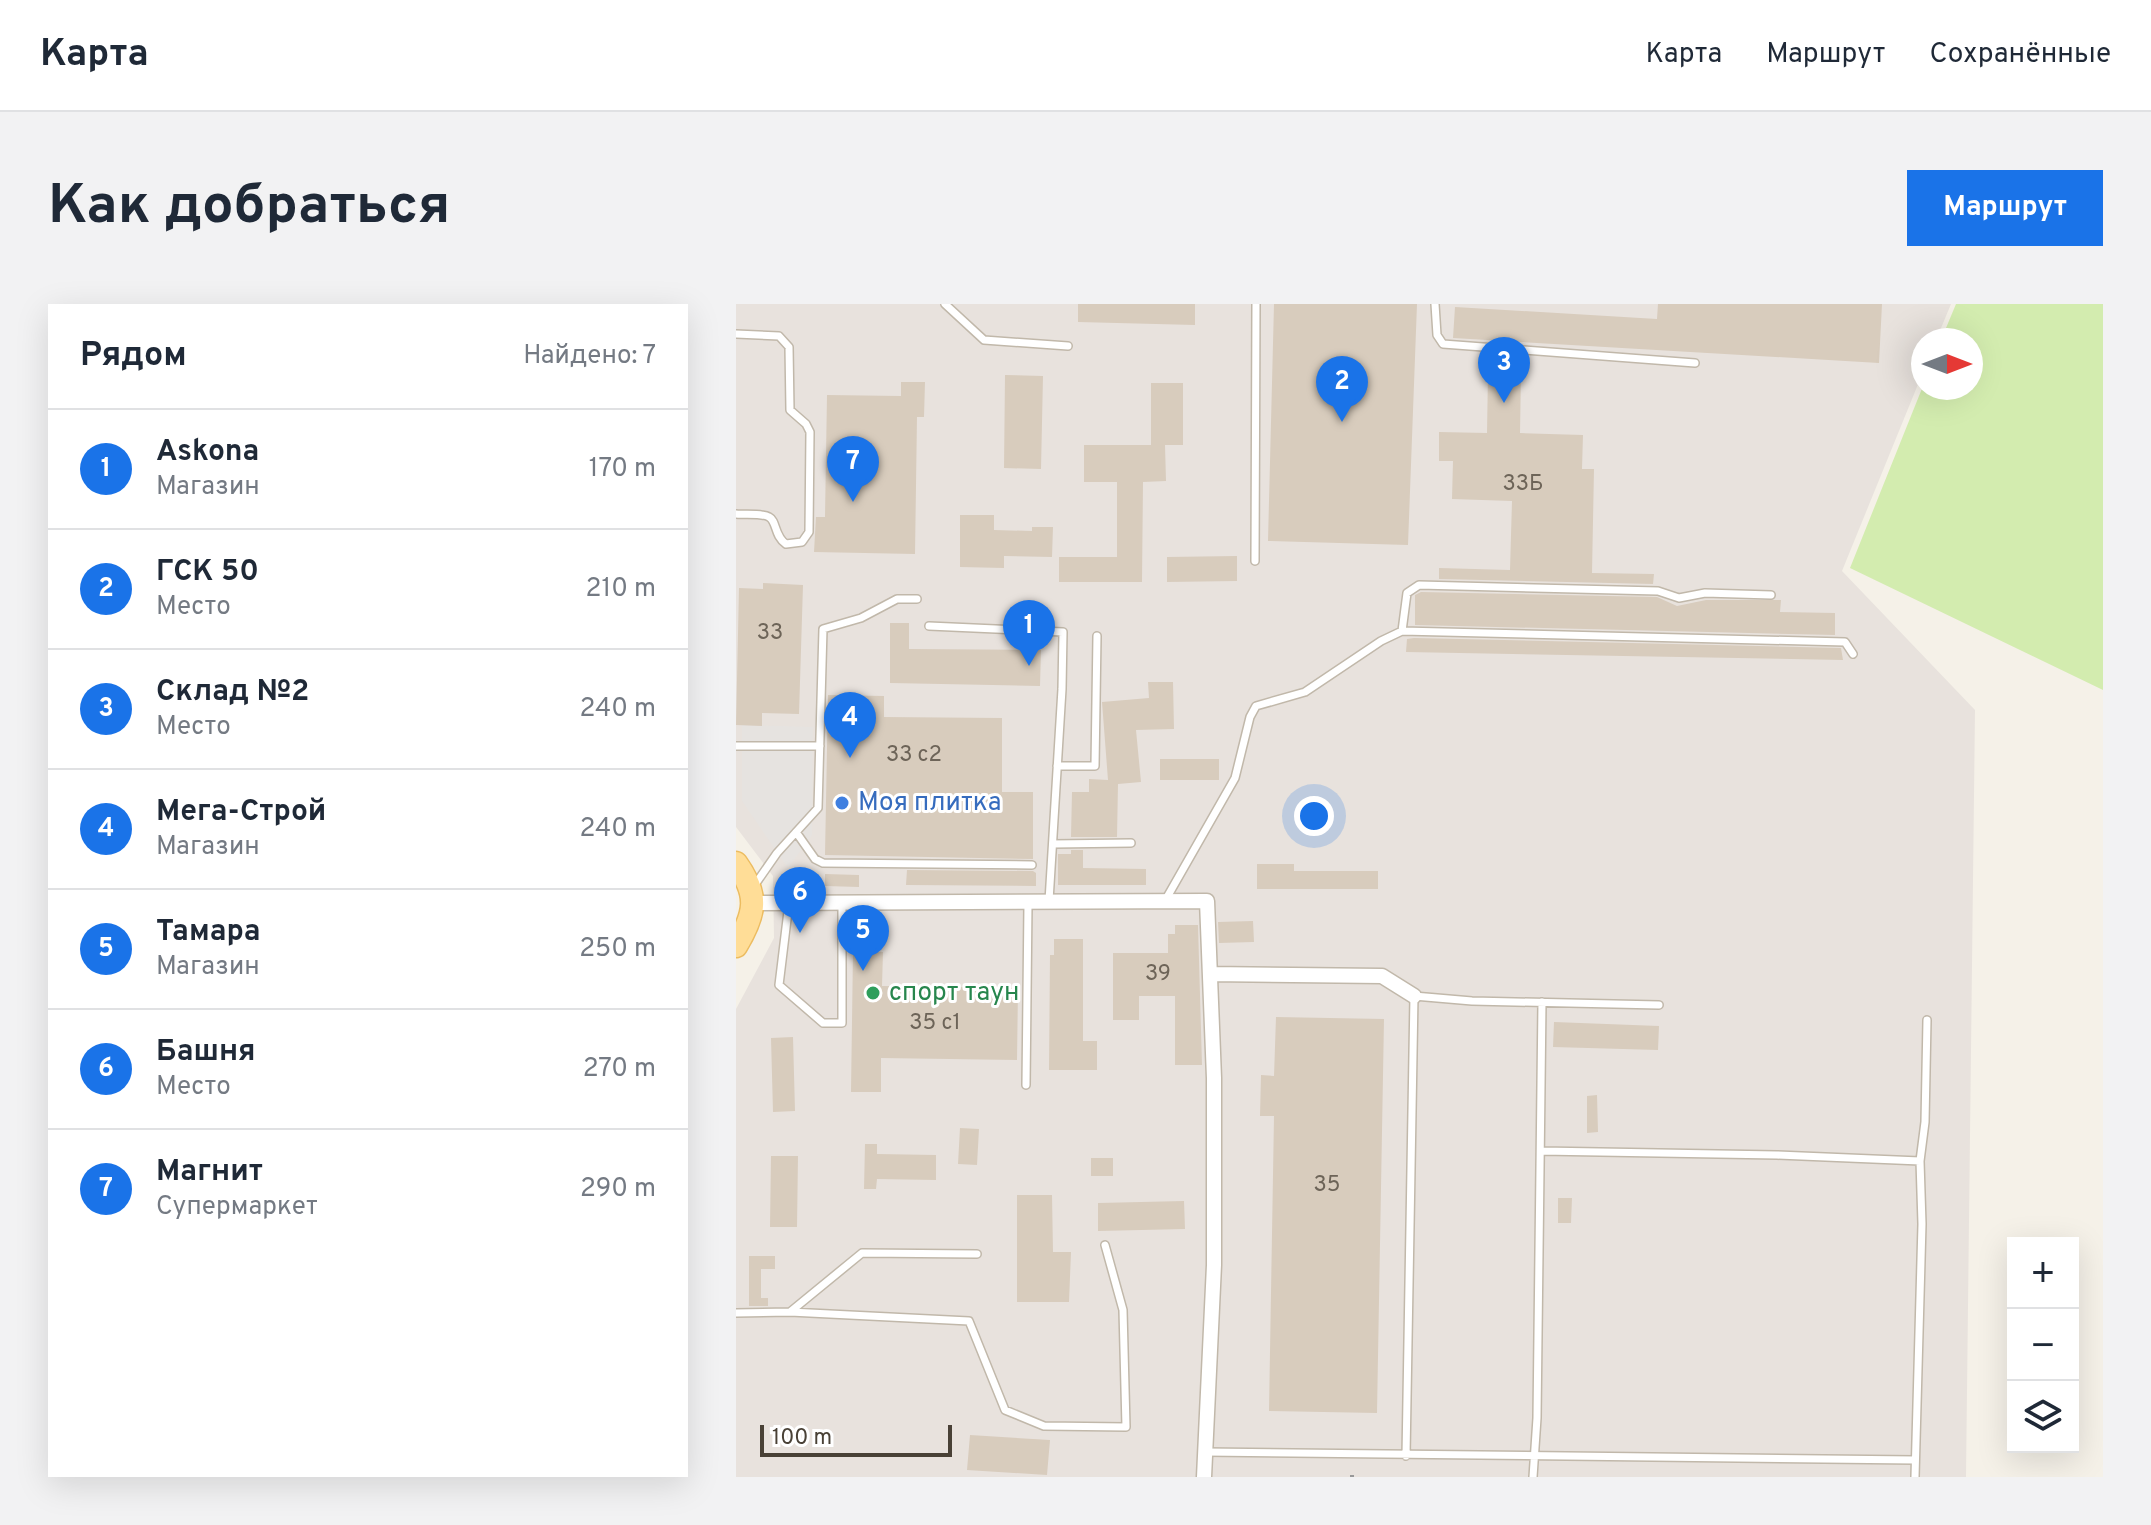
<!DOCTYPE html>
<html lang="ru">
<meta charset="utf-8">
<style>
:root{--surface:#fff;--page:#f2f2f3;--text:#1f2937;--muted:#747a83;--line:#e0e1e3;--accent:#1a73e8}
body{margin:0;font-family:Overpass,sans-serif;background:var(--page);color:var(--text)}
.controls{position:absolute;right:24px;bottom:24px;display:grid;overflow:hidden;border-radius:0px;box-shadow:0 8px 32px #0002}
.controls button{width:72px;height:72px;display:grid;place-items:center;padding:0;border:0;border-bottom:2px solid var(--line);background:var(--surface);color:var(--text);font:40px sans-serif}
.compass{position:absolute;left:1175px;top:24px;width:72px;height:72px;border-radius:50%;background:var(--surface);box-shadow:0 8px 32px #0002;rotate:90deg}
.scale{position:absolute;left:24px;bottom:20px;width:192px;box-sizing:border-box;padding-left:8px;border:4px solid #494136;border-top:0;font-size:22px;line-height:28px;white-space:nowrap;color:#494136;-webkit-text-stroke:6px #fff;paint-order:stroke}
.you{position:absolute;left:578px;top:512px;width:28px;height:28px;margin:-20px;border:6px solid #fff;border-radius:50%;background:#1a73e8;box-shadow:0 0 0 12px #1a73e833}
.badge{display:grid;place-items:center;width:52px;height:52px;border-radius:50%;background:var(--accent);color:#fff;font-size:26px;font-weight:700}
.pin{position:absolute;translate:-50% -66px;filter:drop-shadow(0 2px 4px #0008)}
.pin::after{content:'';position:absolute;top:42px;width:28px;height:24px;background:inherit;clip-path:polygon(0 0,100% 0,50% 100%)}
.list{margin:0;padding:0;list-style:none}
h2{display:flex;justify-content:space-between;align-items:center;height:104px;margin:0;padding:0 32px;font-size:34px}
h2 small{font-size:26px;font-weight:400;color:var(--muted)}
.list li{display:grid;grid-template-columns:52px 1fr auto;gap:24px;align-items:center;box-sizing:border-box;height:120px;padding:0 32px;border-top:2px solid var(--line)}
.list b{display:block;font-size:30px;white-space:nowrap}
.list p{margin:0;font-size:26px;white-space:nowrap;color:var(--muted)}
.list em{font-size:26px;font-style:normal;color:var(--muted)}
.icon{flex:none;width:44px;height:44px;fill:none;stroke:currentColor;stroke-width:2;stroke-linecap:round;stroke-linejoin:round}
.map{position:relative;flex:none;width:1367px;height:1173px;overflow:hidden;border-radius:0px}
header{display:flex;align-items:center;gap:48px;box-sizing:border-box;height:112px;padding:0 40px;background:var(--surface);border-bottom:2px solid var(--line)}
header strong{font-size:38px}
nav{display:flex;gap:44px;margin-inline-start:auto;font-size:28px}
.intro{display:flex;align-items:center;justify-content:space-between;box-sizing:border-box;height:192px;padding:0 48px}
h1{margin:0;font-size:56px}
.button{padding:20px 36px;border-radius:0px;background:var(--accent);color:#fff;font-size:28px;font-weight:700}
main{display:flex;gap:48px;padding:0 48px}
aside{flex:1;background:var(--surface);border-radius:0px;box-shadow:0 8px 32px #0002}
.map>svg:first-child{display:block}
</style>
<header>
<strong>Карта</strong>
<nav><a>Карта</a><a>Маршрут</a><a>Сохранённые</a></nav>
</header>
<div class="intro"><h1>Как добраться</h1><a class="button">Маршрут</a></div>
<main>
<aside>
<h2>Рядом<small>Найдено: 7</small></h2>
<ul class="list">
<li><span class="badge">1</span><div><b>Askona</b><p>Магазин</p></div><em>170 m</em></li>
<li><span class="badge">2</span><div><b>ГСК 50</b><p>Место</p></div><em>210 m</em></li>
<li><span class="badge">3</span><div><b>Склад №2</b><p>Место</p></div><em>240 m</em></li>
<li><span class="badge">4</span><div><b>Мега-Строй</b><p>Магазин</p></div><em>240 m</em></li>
<li><span class="badge">5</span><div><b>Тамара</b><p>Магазин</p></div><em>250 m</em></li>
<li><span class="badge">6</span><div><b>Башня</b><p>Место</p></div><em>270 m</em></li>
<li><span class="badge">7</span><div><b>Магнит</b><p>Супермаркет</p></div><em>290 m</em></li>
</ul>
</aside>
<div class="map">
<svg width="1367" height="1173" viewBox="0 0 1367 1173">
<rect width="100%" height="100%" fill="#f5f1e8"/>
<path fill="#e8e2dd" d="M0,0H1215L1200,36H1187V68L1106,267L1239,406L1230,1173H0V705L38,634L37,572L0,523Z"/>
<path fill="#d3ecaf" d="M1220,0H1367V386L1114,264L1187,82V84H1235V36H1205Z"/>
<path fill="#e6e3e0" d="M6,421L77,423L76,531L52,564L6,497Z"/>
<path fill="#d8ccbd" d="M342,0H459V21L342,18Z
M538,0H681L672,241L532,237Z
M922,0H1146L1143,59L717,34L719,3L921,15Z
M752,69H785L784,129L847,131L846,165H858L856,269L918,270L917,280L703,275V264L774,266L776,197L716,195L717,157H703V128L751,129Z
M269,71L307,72L305,165L268,164Z
M165,78H189L188,113H181L179,250L78,248L80,213H89L91,91L165,92Z
M415,79H447V141H429L430,177L407,178L406,278H323V253H381V178H348V141H415Z
M224,211H258V226L296,227V223H317L316,253L268,252V264L224,263Z
M501,252V277L431,278V253Z
M27,279L67,281L63,410L26,409V422L0,421L3,284L27,285Z
M685,288L921,293L941,302L970,296H1045L1044,308L1099,309V331L679,321V291Z
M154,319H173V345L305,346L304,382L154,379Z
M678,334L1105,344L1107,356L670,348L671,335Z
M412,378H437L438,425L400,426L405,478L382,480L381,533H335L336,488H353V475L372,476L366,398L413,394Z
M92,391L148,392V413L266,414V488H297V555L89,551Z
M424,455H483V476H424Z
M335,546H347V564L410,565V581H322V550H335Z
M521,560H558V567H642V585H521Z
M171,566L297,567L300,569V582L170,581Z
M89,570L123,571V583L89,582Z
M517,617L518,638L483,639L482,618Z
M439,621H462L466,761H439V692H403V716H377V649H432V630H439Z
M318,635H347V737H361V766H313L314,651H318Z
M117,647L147,648L146,682L282,684L281,756L145,754V788H115Z
M540,713L648,715L641,1109L533,1107L538,812H524L525,771L538,772Z
M818,718L923,722L922,746L817,743Z
M57,733L59,807L37,808L35,734Z
M861,791L862,828L851,829V792Z
M224,824L243,825L241,861L222,860Z
M129,840H141V850L200,851V876L141,875L140,885H128Z
M35,852H62L61,923H34Z
M355,854H377V872H355Z
M281,891H316L317,948H335L333,998H281Z
M822,894H836L835,919H822Z
M448,897L449,925L362,927V899Z
M13,952H39V965H25V994H32V1002H13Z
M234,1131L314,1136L311,1171L231,1166Z"/>
<g fill="none" stroke-linecap="round" stroke-linejoin="round">
<g stroke="#c1b8aa" stroke-width="10">
<path id="lane" d="M209,0L248,36L332,42
M699,0L701,31L707,40L959,59
M0,30L43,32L53,43L54,106L70,120L74,128L73,228L66,238L50,240C38,232 41,217 33,213C26,209 9,211 0,210
M519,257L520,0
M193,322L327,328L326,385L313,597
M666,327L671,289L683,281L922,287L943,294L969,289L1035,291
M0,442H84
M321,462H359L361,332
M60,528L79,555L87,559L296,561
M317,540L395,539
M18,582L41,549L82,504L87,325L125,314L161,295H181
M430,595L499,474L514,413L520,402L569,388L645,337L666,327L1109,338L1117,350
M53,599L43,681L87,719H106V599
M290,781L292,600
M805,847L1041,851L1184,857
M54,1008L126,949L241,950
M0,1009L54,1008L233,1017L269,1106L308,1122L390,1123L387,1006L369,941
M469,1148L1179,1156
M670,1152L678,692L736,697L923,701
M797,1173L801,1114L806,698
M1179,1173L1186,920L1184,857L1189,818L1191,716"/>
</g>
<g stroke="#c1b8aa" stroke-width="17">
<path id="street" d="M18,599L471,597L478,774V961L468,1173
M474,670L646,672L678,692"/>
</g>
<g stroke="#ecbc60" stroke-width="25">
<path id="primary" d="M0,559C23,591 20,609 0,642"/>
</g>
<use href="#lane" stroke="#fff" stroke-width="7"/>
<use href="#street" stroke="#fff" stroke-width="14"/>
<use href="#primary" stroke="#ffdd97" stroke-width="22"/>
<path stroke="#989898" stroke-width="4" stroke-dasharray="10 10" stroke-linecap="butt" d="M616,1173V1171"/>
</g>
<circle fill="#3f7fe0" stroke="#fff" stroke-width="3" cx="106" cy="499" r="8"/>
<circle fill="#2e9e5b" stroke="#fff" stroke-width="3" cx="137" cy="689" r="8"/>
<g text-anchor="middle" dominant-baseline="central" stroke-width="6" stroke-linejoin="round" paint-order="stroke">
<g font-size="22" fill="#6d6458">
<text x="787" y="180">33Б</text>
<text x="34" y="329">33</text>
<text x="178" y="451">33 с2</text>
<text x="422" y="670">39</text>
<text x="199" y="719">35 с1</text>
<text x="591" y="881">35</text>
</g>
<g font-size="26" fill="#366cbe" stroke="#fff" text-anchor="start">
<text x="122" y="499">Моя плитка</text>
</g>
<g font-size="26" fill="#27864d" stroke="#fff" text-anchor="start">
<text x="153" y="689">спорт таун</text>
</g>
</g>
</svg>
<div class="controls">
<button>+</button>
<button>−</button>
<button><svg class="icon" aria-label="layers" viewBox="0 0 24 24"><path d="M12 4l9 5-9 5-9-5zM3 14l9 5 9-5"/></svg></button>
</div>
<svg class="compass" viewBox="-18 -18 36 36"><path d="M0-13l5 13h-10z" fill="#e53935"/><path d="M0 13l5-13h-10z" fill="#747a83"/></svg>
<div class="scale">100 m</div>
<div class="you"></div>
<div class="pin badge" style="left:293px;top:362px">1</div>
<div class="pin badge" style="left:606px;top:118px">2</div>
<div class="pin badge" style="left:768px;top:99px">3</div>
<div class="pin badge" style="left:114px;top:454px">4</div>
<div class="pin badge" style="left:127px;top:667px">5</div>
<div class="pin badge" style="left:64px;top:629px">6</div>
<div class="pin badge" style="left:117px;top:198px">7</div>
</div>
</main>
